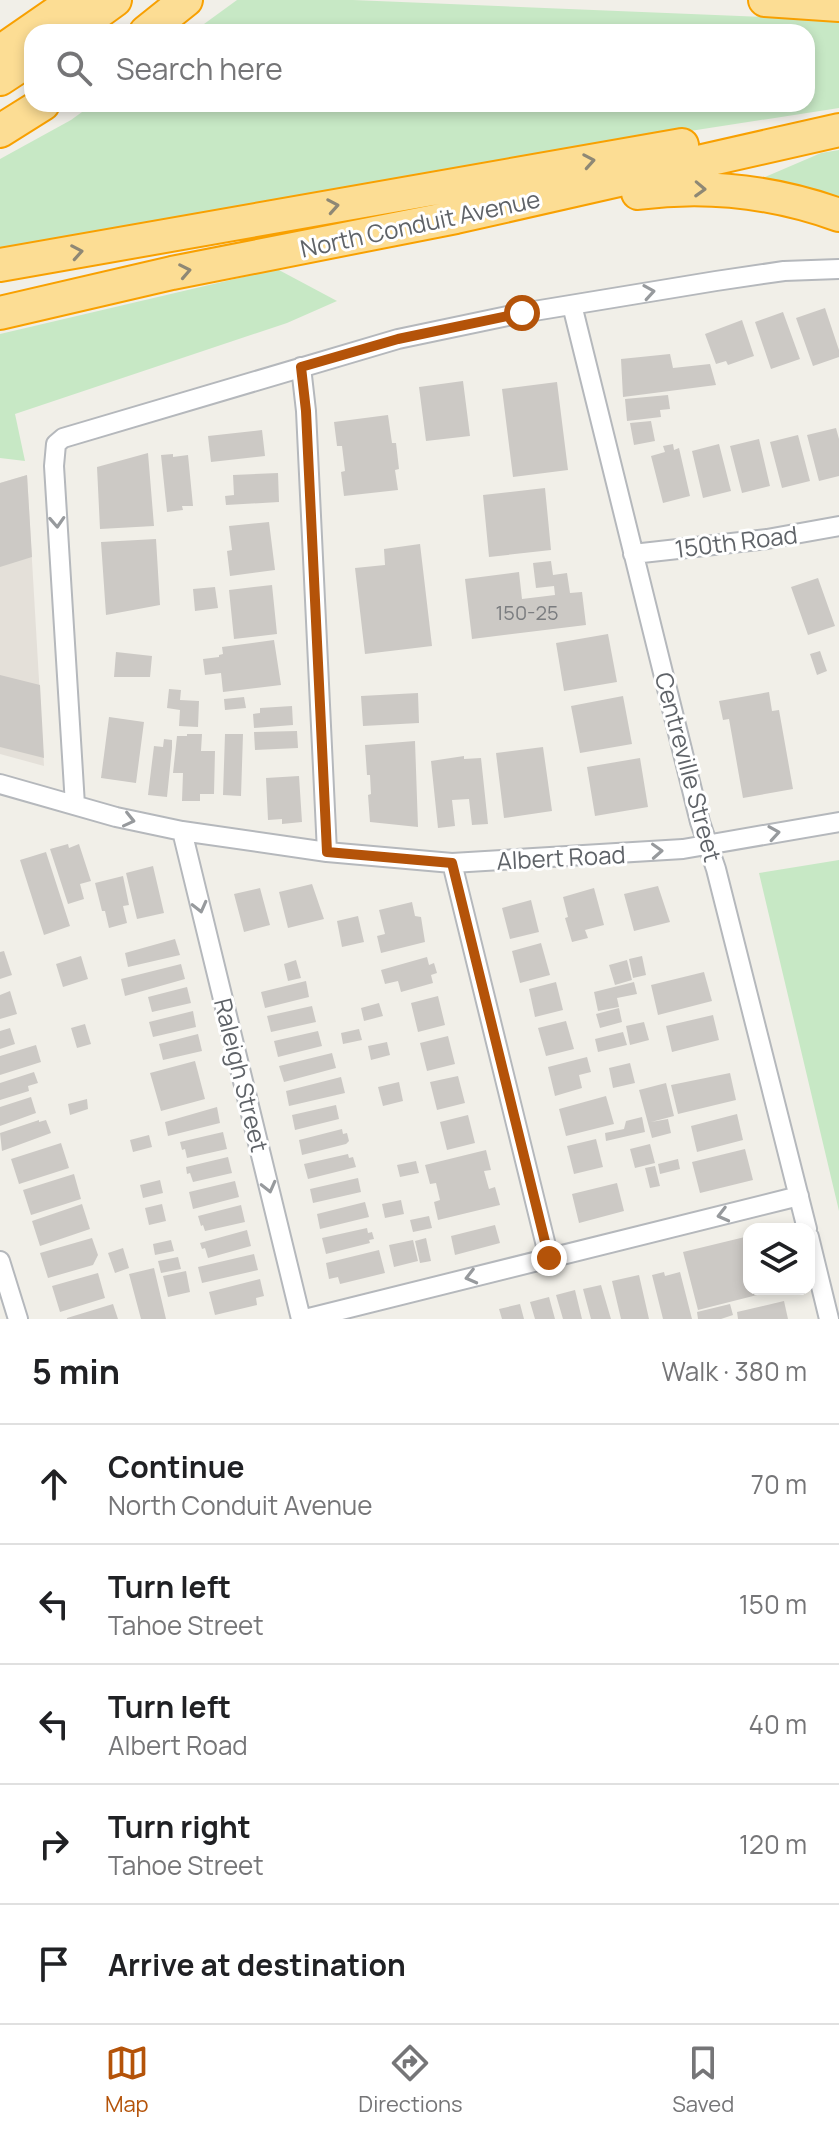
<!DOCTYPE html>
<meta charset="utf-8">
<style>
:root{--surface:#fff;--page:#f6f6f6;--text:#202124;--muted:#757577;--line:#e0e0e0;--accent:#b45309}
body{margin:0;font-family:Manrope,sans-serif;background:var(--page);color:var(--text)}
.controls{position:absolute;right:24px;bottom:24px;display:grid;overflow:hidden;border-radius:16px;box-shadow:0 4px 12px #0003}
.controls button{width:72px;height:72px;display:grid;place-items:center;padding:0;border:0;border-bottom:2px solid var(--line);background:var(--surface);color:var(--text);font:40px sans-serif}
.stop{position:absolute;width:24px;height:24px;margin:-18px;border:6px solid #b45309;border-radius:50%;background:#fff}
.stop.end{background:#b45309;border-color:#fff;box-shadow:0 2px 8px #0008}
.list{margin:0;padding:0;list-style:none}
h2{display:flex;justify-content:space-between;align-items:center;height:104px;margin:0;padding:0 32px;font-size:34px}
h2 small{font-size:26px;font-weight:400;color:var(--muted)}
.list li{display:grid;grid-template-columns:52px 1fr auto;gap:24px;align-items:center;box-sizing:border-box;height:120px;padding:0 32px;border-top:2px solid var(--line)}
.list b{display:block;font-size:30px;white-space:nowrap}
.list p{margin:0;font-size:26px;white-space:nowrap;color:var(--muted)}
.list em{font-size:26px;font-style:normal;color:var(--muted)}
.icon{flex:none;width:44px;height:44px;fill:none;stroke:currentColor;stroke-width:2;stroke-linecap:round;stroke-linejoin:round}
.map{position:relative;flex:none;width:839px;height:1319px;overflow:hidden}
.search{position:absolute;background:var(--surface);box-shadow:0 4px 12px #0003;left:24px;right:24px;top:24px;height:88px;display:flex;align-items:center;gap:20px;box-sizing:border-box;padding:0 28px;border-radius:24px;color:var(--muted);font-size:30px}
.sheet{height:704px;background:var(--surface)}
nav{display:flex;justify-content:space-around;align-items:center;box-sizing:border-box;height:112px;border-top:2px solid var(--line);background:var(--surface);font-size:22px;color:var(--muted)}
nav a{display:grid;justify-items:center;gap:4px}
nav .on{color:var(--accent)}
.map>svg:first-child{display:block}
</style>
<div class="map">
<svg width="839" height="1319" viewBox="0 0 839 1319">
<rect width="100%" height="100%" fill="#f1efe8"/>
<path fill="#e4e0d9" d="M27,475L44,766L0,754V483Z"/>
<path fill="#c7e8c5" d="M237,0H353L839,20V108L600,145L0,252V159L71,120L93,104H807V32H193Z
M839,150V203L765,177L821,153Z
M277,269L337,301L287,323L15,414L25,461L0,458V334Z
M839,860V1211L759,873Z"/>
<path fill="#ccc9c5" d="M825,308L839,350V357L813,366L796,318Z
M783,312L800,359L771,369L755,322Z
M742,320L754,356L728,365L726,361L716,364L705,334Z
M670,354L673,368L710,364L716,385L623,397L621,359Z
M463,381L470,436L426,441L419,387Z
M557,382L568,470L513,477L502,389Z
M668,395L670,409L660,410L661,417L627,421L625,399Z
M388,415L392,443H396L399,469L395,470L398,490L344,496L341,472L345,471L342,446H337L334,422Z
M651,421L655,441L634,445L630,423Z
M836,428L839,439V476L819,481L807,435Z
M262,430L265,456L211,462L208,436Z
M798,435L810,481L782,488L770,442Z
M759,439L770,486L742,493L730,446Z
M673,444L674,450L679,448L690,496L663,503L651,456L665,452L663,446Z
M719,444L731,491L703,498L692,451Z
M148,453L154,526L100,529L97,467Z
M173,454V457L188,455L193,506H182L183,510L167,512L161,455Z
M278,473L279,502L226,505L225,496L234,495L233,475Z
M27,475L32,557L0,567V483Z
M545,488L551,550L489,557L483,495Z
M269,522L275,570L230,576L227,551L232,550L229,526Z
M156,539L160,605L106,615L101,542Z
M420,544L432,646L365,654L355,568L385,565L384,549Z
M551,561L553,575L567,573L570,593L582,592L586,625L472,639L465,579L519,572L522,599L555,595L554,586L536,588L533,563Z
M818,578L835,626L808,635L791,587Z
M272,585L277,634L234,639L229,590Z
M215,587L218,608L195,611L193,589Z
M608,634L617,682L564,691L556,643Z
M274,640L281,685L223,692L221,673L205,675L203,659L219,657V655L223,654L222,647Z
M820,651L827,671L817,675L810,654Z
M116,652L152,656L150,677H114Z
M0,675L40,685L44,758L0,747Z
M169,689L181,690L180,700L199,701L198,727L179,726L180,710L167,708Z
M769,692L772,711L779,710L793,789L743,798L729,719L723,720L719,701Z
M418,693L419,723L363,726L361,696Z
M623,696L632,744L580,753L571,706Z
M244,697L246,708L225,710L224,699Z
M292,706L293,725L254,728L253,714L260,713V708Z
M109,717L144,722L136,783L101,778Z
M297,731L298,748L255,750L254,732Z
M187,734H202L201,751H215L214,794H200V801H182L183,773H173L177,736H187Z
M225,734H243L241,796L223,795Z
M164,739L172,740V748L167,797L148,795L154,746L163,747Z
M415,741L418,827L370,822L368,795L371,794L370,775H367L365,745Z
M543,747L552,811L504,818L496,753Z
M464,756V759L481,758L488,824L472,825L469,799L452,800L455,826L438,828L431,761Z
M640,758L648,807L595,816L587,767Z
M299,776L302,822L282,824V819L268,820L266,778Z
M68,844L69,848L79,844L91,881L80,884L84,899L68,904L50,849Z
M46,852L70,926L44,935L20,860Z
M153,866L164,913L137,919L126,873Z
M123,876L129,905L123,906L127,923L109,928L105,911H102L95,883Z
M312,884L324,919L288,928L279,892Z
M658,886L670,922L634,931L624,894Z
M260,888L270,925L244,932L234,894Z
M594,888L604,925L585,930L588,938L572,942L565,918L568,917L563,897Z
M531,900L539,932L510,939L502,908Z
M412,902L415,916L421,917L425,942L381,953L377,936L385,934L379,910Z
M358,916L364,942L342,947L337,921Z
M175,939L180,955L128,967L125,953Z
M541,943L550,975L520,983L512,951Z
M4,951L12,975L0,979V952Z
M81,956L88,979L63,987L56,964Z
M642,956L646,975L633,978L629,959Z
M427,957L429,965L434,963L437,973L431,975L433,983L401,992L398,981L385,984L381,970Z
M296,960L301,978L288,981L284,964Z
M627,960L632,980L615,985L609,965Z
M181,964L185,979L125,996L121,979Z
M704,972L712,1001L658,1015L651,985Z
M306,981L309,997L265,1008L261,992Z
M556,982L563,1010L535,1017L529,989Z
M634,982L637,994L617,998L619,1007L598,1011L594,992Z
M187,987L191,1003L152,1012L148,997Z
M10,991L17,1014L0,1019V995Z
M438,996L445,1025L418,1032L411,1003Z
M379,1003L383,1016L364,1021L361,1008Z
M312,1006L316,1022L271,1032L267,1016Z
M619,1008L622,1022L600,1028L596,1014Z
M193,1011L196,1027L153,1037L149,1022Z
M713,1015L719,1040L672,1052L666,1026Z
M566,1021L574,1049L546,1056L538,1028Z
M644,1022L649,1040L630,1045L626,1026Z
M85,1024L91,1044L77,1048L71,1028Z
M10,1028L15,1044L0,1049V1031Z
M359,1029L362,1040L343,1044L341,1033Z
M318,1031L322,1046L278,1057L274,1041Z
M623,1032L627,1045L598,1052L595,1039Z
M198,1034L202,1051L163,1060L159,1044Z
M448,1036L455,1064L427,1071L420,1043Z
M387,1042L390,1055L371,1060L368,1046Z
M36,1045L41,1062L0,1075V1056Z
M332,1053L336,1068L284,1082L279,1066Z
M587,1057L591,1072L579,1075L582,1088L555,1096L548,1067Z
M195,1061L205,1099L161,1111L150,1073Z
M630,1063L635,1083L613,1088L609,1068Z
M34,1072L38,1083L28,1086L29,1091L0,1100V1083Z
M730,1073L736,1100L678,1114L671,1085Z
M458,1076L465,1103L437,1110L430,1082Z
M341,1077L345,1093L289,1106L286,1091Z
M399,1082L403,1101L383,1106L378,1087Z
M666,1083L674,1116L651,1122L668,1119L671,1133L652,1138L639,1090Z
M606,1096L614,1124L566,1136L559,1109Z
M31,1097L36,1113L0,1126V1107Z
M87,1099L88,1109L70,1115L68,1104Z
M336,1105L339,1119L295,1130L292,1115Z
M217,1107L220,1123L168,1136L165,1122Z
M737,1114L743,1140L697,1152L691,1126Z
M468,1115L475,1143L447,1150L440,1122Z
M642,1117L645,1132L606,1141L605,1133L624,1129L626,1121Z
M39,1120V1122L46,1120L51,1133L2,1151L0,1133Z
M342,1129L343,1134L347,1133L349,1141L346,1144L302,1155L299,1140Z
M223,1132L227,1149L187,1158L185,1149L182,1150L180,1142Z
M149,1135L152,1147L133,1152L130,1140Z
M596,1139L603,1167L574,1174L567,1146Z
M61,1143L69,1168L19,1184L11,1159Z
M650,1144L655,1163L635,1168L630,1149Z
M745,1149L753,1180L700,1193L692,1162Z
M486,1150L491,1170L484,1171L489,1189L495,1187L500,1205L438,1220L434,1202L440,1200L436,1183L430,1184L425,1165Z
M348,1154L349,1158L353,1157L356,1167L308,1179L304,1164Z
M228,1157L232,1173L193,1182L190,1173L187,1174L186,1167Z
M678,1159L680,1169L660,1174L658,1164Z
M416,1161L419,1173L400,1177L397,1165Z
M655,1166L660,1186L650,1188L645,1168Z
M74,1174L81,1199L31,1215L23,1190Z
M358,1178L361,1192L313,1203L310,1189Z
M160,1180L163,1193L143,1198L140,1185Z
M235,1181L239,1197L193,1209L189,1192Z
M617,1183L624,1211L579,1223L572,1194Z
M401,1200L404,1214L385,1218L382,1204Z
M365,1202L369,1217L320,1229L317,1214Z
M82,1204L90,1229L40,1246L32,1221Z
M162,1204L166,1221L149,1225L145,1208Z
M241,1205L245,1222L205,1231L203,1225L201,1226L198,1216Z
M429,1216L432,1228L413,1232L410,1220Z
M495,1225L500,1243L455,1255L451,1236Z
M367,1228L368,1233L372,1232L374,1239L369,1240L370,1243L326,1254L322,1238Z
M247,1230L251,1246L208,1258L205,1248L202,1249L200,1243Z
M749,1236V1289L777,1290L698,1310L683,1252Z
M92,1238L98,1255L93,1265L48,1278L40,1253Z
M426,1238L431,1261L420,1263L415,1241Z
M171,1240L174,1251L155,1255L153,1244Z
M413,1240L418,1261L394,1267L389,1245Z
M123,1248L129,1268L115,1273L108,1253Z
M379,1250L385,1273L340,1284L338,1277L329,1279L326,1263Z
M254,1254L258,1270L202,1283L198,1267Z
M178,1257L181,1269L161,1273L158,1261Z
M154,1268L166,1319H141L129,1274Z
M186,1271L190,1292L168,1297L163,1276Z
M664,1272L665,1276L680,1272L692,1319H663L652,1275Z
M98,1273L105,1298L60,1312L52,1286Z
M639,1275L649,1319H621L612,1281Z
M260,1279L264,1296L256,1298L257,1305L215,1315L209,1292Z
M601,1285L611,1319H591L583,1289Z
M575,1290L582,1319H563L556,1295Z
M549,1297L555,1319H535L530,1302Z
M784,1301L788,1319H738L737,1312Z
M113,1304L118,1319H67V1318Z
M520,1304L524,1319H502L499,1309Z
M730,1304L733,1315L721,1319H698L697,1312Z"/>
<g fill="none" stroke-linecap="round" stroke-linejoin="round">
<g stroke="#b5b8bc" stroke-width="22">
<path id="street" d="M572,305L700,822L716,869L807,1229
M301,367L306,411L327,852
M633,554L767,539L839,526
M0,784L116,817L182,831L327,852L452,863L683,849L839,822
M75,805L54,466L56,444L63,438L398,339L522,313L716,281L784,271L839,269
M182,831L301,1319
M452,863L549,1258
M809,1237L829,1319
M0,1261L18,1319
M305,1319L799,1196"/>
</g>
<g stroke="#f8a001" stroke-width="36">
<path id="highway" d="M765,0L839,5
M71,32L115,0
M146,32L186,0
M0,52L75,0
M0,79L32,58
M0,131L43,104
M638,193C706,184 775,192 839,215
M0,265L682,145
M0,313L172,273L456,217L839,130"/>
</g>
<use href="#street" stroke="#fff" stroke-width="18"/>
<use href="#highway" stroke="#fcdd94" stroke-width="32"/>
</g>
<defs><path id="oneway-chevron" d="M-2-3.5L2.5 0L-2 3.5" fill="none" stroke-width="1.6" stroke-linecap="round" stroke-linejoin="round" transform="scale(2)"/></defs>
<g stroke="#8e8875">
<use href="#oneway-chevron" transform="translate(589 161) rotate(-10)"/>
<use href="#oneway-chevron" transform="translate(700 189) rotate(2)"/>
<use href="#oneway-chevron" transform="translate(333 206) rotate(-10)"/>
<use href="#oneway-chevron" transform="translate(77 252) rotate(-10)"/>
<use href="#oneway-chevron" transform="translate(185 271) rotate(-11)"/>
</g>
<g stroke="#979a9d">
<use href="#oneway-chevron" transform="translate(649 292) rotate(-9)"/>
<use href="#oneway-chevron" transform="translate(57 522) rotate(87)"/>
<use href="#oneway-chevron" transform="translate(129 820) rotate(13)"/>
<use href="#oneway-chevron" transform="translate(774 833) rotate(-9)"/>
<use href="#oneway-chevron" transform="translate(657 851) rotate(-3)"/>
<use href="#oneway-chevron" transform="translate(200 907) rotate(76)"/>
<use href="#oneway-chevron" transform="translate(269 1187) rotate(76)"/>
<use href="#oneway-chevron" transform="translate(723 1215) rotate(166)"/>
<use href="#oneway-chevron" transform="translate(471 1277) rotate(166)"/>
</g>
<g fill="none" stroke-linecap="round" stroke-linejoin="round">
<path stroke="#b45309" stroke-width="10" d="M522,313L398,339L301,367L306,411L327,852L452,863L549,1258"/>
</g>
<g text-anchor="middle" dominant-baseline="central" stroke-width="6" stroke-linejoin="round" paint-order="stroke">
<g font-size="20" fill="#7a7c7f">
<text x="527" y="612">150-25</text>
</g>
<g font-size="24" fill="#5f6368" stroke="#fff">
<text transform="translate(420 223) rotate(-12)">North Conduit Avenue</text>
<text transform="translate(736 541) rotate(-7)">150th Road</text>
<text transform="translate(689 767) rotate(75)">Centreville Street</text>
<text transform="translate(561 857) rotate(-3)">Albert Road</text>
<text transform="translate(242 1075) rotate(76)">Raleigh Street</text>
</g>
</g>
</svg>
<div class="controls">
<button><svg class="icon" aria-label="layers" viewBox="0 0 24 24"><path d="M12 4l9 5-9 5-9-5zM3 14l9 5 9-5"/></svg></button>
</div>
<div class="stop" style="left:522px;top:313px"></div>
<div class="stop end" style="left:549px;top:1258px"></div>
<div class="search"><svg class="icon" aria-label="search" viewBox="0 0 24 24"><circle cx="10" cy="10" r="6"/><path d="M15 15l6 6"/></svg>Search here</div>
</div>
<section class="sheet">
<h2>5 min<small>Walk · 380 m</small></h2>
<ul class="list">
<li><svg class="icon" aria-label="ahead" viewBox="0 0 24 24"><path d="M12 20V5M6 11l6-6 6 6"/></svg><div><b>Continue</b><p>North Conduit Avenue</p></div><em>70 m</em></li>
<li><svg class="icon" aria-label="left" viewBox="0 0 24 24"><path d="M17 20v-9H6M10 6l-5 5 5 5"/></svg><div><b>Turn left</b><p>Tahoe Street</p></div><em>150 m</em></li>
<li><svg class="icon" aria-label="left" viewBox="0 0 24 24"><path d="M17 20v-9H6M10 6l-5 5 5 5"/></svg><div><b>Turn left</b><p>Albert Road</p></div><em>40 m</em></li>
<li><svg class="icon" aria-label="right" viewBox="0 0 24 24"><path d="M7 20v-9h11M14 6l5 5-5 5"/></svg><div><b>Turn right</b><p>Tahoe Street</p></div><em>120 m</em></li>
<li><svg class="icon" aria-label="arrive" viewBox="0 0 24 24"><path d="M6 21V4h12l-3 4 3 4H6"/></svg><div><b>Arrive at destination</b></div></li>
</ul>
</section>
<nav>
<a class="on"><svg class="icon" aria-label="map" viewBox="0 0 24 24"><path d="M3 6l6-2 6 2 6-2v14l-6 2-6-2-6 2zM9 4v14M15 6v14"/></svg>Map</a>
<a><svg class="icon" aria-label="directions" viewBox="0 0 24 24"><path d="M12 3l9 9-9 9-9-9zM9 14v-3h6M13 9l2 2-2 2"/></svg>Directions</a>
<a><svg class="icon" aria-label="saved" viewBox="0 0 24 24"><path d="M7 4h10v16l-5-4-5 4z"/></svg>Saved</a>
</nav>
